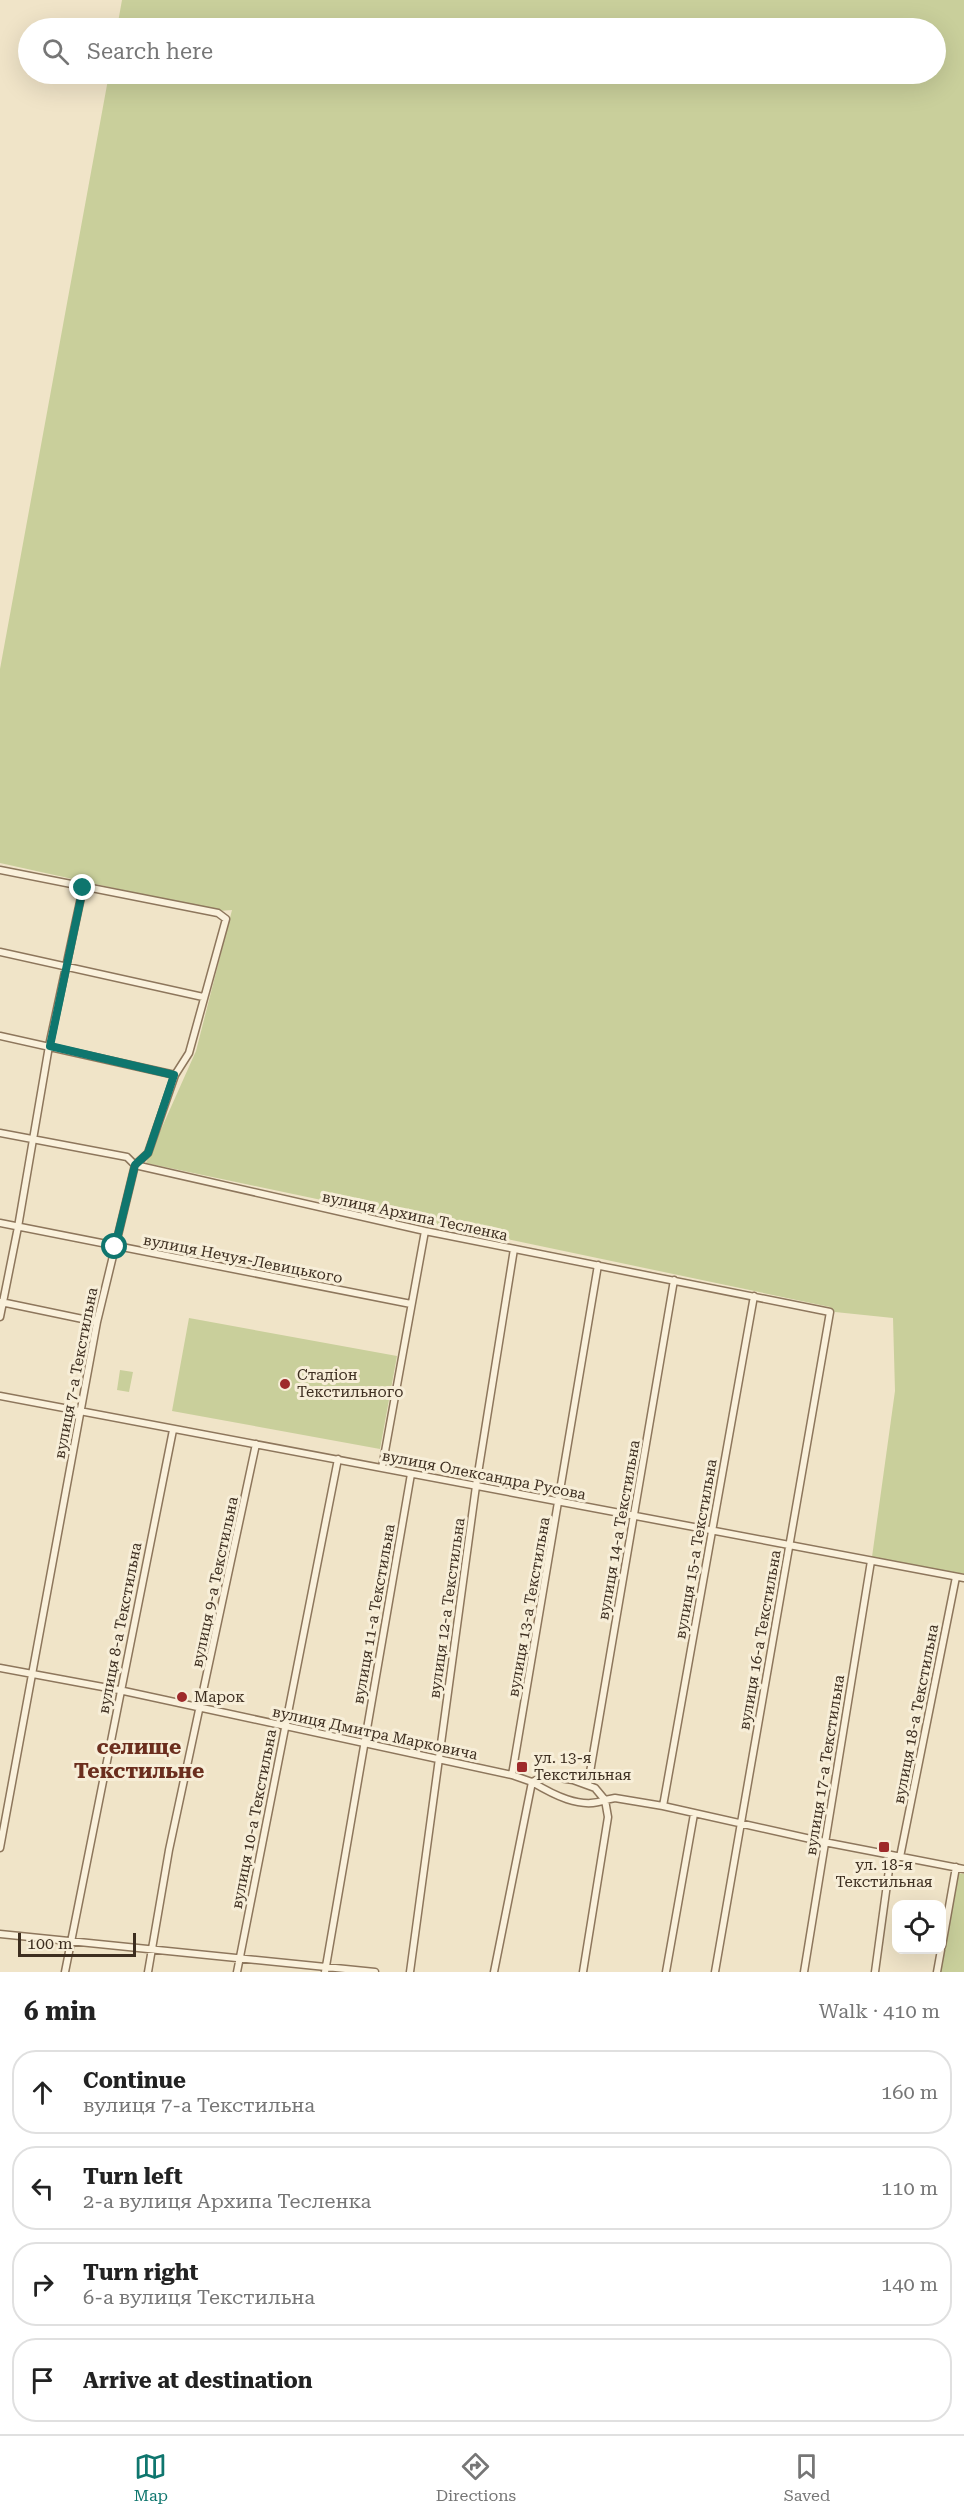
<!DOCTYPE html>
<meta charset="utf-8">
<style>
:root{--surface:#fff;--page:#f6f6f6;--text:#222;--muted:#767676;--line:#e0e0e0;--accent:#0f766e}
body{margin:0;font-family:"Roboto Serif",serif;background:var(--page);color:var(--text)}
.controls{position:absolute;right:18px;bottom:18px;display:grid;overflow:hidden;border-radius:12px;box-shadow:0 6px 24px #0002}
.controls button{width:54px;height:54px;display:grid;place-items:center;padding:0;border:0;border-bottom:2px solid var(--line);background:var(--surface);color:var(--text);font:30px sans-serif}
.scale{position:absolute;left:18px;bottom:15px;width:118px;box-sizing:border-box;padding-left:6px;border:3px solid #3d2e20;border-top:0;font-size:16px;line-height:21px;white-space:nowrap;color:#3d2e20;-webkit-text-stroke:4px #f7eed8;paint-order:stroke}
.stop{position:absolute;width:18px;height:18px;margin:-14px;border:4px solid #0f766e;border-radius:50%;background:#fff}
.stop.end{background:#0f766e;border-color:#fff;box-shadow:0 2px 6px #0008}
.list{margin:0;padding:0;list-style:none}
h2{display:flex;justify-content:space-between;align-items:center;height:78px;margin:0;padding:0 24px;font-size:26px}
h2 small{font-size:20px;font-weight:400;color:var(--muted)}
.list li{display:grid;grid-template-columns:39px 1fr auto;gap:18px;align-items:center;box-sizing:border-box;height:84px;margin:0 12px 12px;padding:0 12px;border:2px solid var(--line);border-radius:24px}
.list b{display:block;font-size:22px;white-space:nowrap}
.list p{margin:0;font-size:20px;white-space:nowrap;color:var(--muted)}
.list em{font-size:20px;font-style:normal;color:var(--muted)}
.icon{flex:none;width:33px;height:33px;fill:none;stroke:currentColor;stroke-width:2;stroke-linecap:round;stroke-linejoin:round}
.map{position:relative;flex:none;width:964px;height:1972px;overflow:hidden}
.search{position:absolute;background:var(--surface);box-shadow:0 6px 24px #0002;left:18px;right:18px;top:18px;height:66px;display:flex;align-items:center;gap:15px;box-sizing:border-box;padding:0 21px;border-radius:33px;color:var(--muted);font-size:22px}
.sheet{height:462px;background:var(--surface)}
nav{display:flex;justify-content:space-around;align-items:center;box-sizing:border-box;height:84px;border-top:2px solid var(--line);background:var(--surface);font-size:16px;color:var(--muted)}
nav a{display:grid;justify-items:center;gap:3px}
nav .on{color:var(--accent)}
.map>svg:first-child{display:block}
</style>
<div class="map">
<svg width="964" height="1972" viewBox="0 0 964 1972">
<rect width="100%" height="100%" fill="#f0e4c8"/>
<path fill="#c9cf9b" d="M122,0H964V1574L872,1557L895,1391L893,1318L835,1312L830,1307L146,1163L196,1051L232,910L218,911L0,863V669L109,74H936V28H117Z
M189,1318L397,1356L380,1449L172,1411Z
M120,1370L133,1372L129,1392L117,1390Z
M958,1873L964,1874V1972H939Z"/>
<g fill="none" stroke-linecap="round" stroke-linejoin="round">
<g stroke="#8d765c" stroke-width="9">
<path id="minor" d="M0,870L218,913L226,919L189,1053L175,1075L148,1153L135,1165L97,1322L0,1848
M0,952L203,997
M0,1036L175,1075
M0,1133L127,1157L135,1165L425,1231L830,1312L715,1972
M0,1223L411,1304
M1,1302L97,1322
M0,1317L18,1227L49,1046L83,888
M0,1396L964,1578
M382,1468L425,1231
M0,1668L119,1690L512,1775L532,1782L546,1776L573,1780L595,1788L605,1800L615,1798L663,1806L824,1842L964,1869
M512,1775L598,1265
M588,1784L674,1280
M663,1806L754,1296
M900,1857L956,1577
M0,1934L375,1972
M942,1946L956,1867
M65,1972L173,1430
M148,1972L169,1850L256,1444
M237,1972L338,1459
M325,1972L411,1474
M410,1972L476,1486L514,1249
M494,1972L532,1782C552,1794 581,1810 605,1800L608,1817L583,1972
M666,1972L694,1814
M804,1972L871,1561
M875,1972L891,1855
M937,1972L941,1950"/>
</g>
<use href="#minor" stroke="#faf1dc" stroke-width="6"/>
</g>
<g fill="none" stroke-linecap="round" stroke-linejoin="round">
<path stroke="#0f766e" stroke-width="8" d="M83,888L50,1046L174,1075L148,1153L135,1165L115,1247"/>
</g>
<g fill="#9e2a2b" stroke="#f7eed8" stroke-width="2">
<circle cx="285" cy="1384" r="6"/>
<circle cx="182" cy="1697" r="6"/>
<rect x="516" y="1761" width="12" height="12" rx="3"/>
<rect x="878" y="1841" width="12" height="12" rx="3"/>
</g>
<g text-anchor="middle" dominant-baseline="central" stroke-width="6" stroke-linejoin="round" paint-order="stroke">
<g font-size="15" fill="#3d2e20" stroke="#f7eed8">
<text transform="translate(415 1216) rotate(12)">вулиця Архипа Тесленка</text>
<text transform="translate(243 1259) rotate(11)">вулиця Нечуя-Левицького</text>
<text transform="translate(76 1373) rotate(-79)">вулиця 7-а Текстильна</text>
<text transform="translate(484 1475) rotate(11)">вулиця Олександра Русова</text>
<text transform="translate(619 1530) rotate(-80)">вулиця 14-а Текстильна</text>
<text transform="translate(696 1549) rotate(-80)">вулиця 15-а Текстильна</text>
<text transform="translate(215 1582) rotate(-78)">вулиця 9-а Текстильна</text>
<text transform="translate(529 1607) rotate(-80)">вулиця 13-а Текстильна</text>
<text transform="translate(447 1608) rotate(-82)">вулиця 12-а Текстильна</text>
<text transform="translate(374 1614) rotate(-80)">вулиця 11-а Текстильна</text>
<text transform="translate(120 1628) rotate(-79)">вулиця 8-а Текстильна</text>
<text transform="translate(760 1640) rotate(-80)">вулиця 16-а Текстильна</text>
<text transform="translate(916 1714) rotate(-79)">вулиця 18-а Текстильна</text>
<text transform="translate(375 1733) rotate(12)">вулиця Дмитра Марковича</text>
<text transform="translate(825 1765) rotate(-81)">вулиця 17-а Текстильна</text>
<text transform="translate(254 1819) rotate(-79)">вулиця 10-а Текстильна</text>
</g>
<g font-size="15" fill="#3d2e20" stroke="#f7eed8" text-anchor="start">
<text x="297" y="1375">Стадіон<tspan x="297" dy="17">Текстильного</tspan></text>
<text x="194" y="1697">Марок</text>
<text x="534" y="1758">ул. 13-я<tspan x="534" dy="17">Текстильная</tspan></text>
<text x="884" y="1865" text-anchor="middle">ул. 18-я<tspan x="884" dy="17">Текстильная</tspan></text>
</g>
<g font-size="21" font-weight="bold" fill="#6b2e1e" stroke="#f7eed8">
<text x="139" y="1747">селище<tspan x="139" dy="24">Текстильне</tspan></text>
</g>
</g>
</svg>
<div class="controls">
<button><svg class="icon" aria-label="locate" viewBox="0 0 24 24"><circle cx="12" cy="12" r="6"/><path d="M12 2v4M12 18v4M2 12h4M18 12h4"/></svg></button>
</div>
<div class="scale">100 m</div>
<div class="stop" style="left:115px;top:1247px"></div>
<div class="stop end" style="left:83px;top:888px"></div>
<div class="search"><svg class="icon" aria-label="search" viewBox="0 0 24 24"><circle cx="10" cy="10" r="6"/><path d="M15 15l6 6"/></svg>Search here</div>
</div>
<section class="sheet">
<h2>6 min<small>Walk · 410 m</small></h2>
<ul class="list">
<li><svg class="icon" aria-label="ahead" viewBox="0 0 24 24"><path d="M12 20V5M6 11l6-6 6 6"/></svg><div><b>Continue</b><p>вулиця 7-а Текстильна</p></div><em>160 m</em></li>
<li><svg class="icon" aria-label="left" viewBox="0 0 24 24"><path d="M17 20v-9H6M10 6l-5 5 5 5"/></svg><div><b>Turn left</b><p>2-а вулиця Архипа Тесленка</p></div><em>110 m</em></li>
<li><svg class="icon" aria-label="right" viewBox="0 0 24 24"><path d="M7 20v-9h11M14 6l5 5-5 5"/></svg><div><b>Turn right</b><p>6-а вулиця Текстильна</p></div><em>140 m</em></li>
<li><svg class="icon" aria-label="arrive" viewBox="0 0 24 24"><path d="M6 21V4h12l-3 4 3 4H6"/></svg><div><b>Arrive at destination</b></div></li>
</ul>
</section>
<nav>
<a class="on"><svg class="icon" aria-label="map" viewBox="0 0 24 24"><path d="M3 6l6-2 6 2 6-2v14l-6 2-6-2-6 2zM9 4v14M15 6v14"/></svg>Map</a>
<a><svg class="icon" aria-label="directions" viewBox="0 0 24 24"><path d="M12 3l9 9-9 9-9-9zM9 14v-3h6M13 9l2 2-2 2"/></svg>Directions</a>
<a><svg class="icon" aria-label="saved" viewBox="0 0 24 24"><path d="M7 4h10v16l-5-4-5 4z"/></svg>Saved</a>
</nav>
